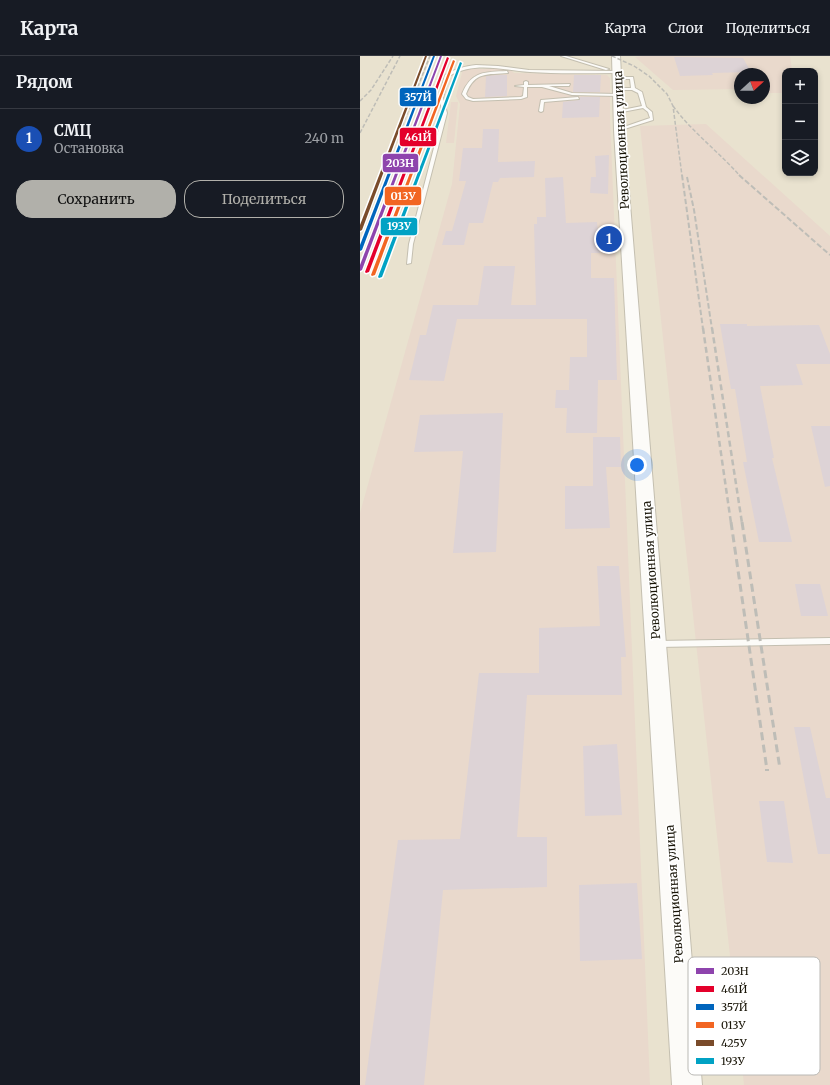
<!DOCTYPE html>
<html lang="ru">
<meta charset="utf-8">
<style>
:root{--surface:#171b24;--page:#20242c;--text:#f1f3f6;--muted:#9ea1a6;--line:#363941;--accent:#b1b0aa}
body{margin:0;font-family:Merriweather,serif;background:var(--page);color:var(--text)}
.controls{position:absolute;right:12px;top:12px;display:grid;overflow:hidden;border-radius:8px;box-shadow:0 2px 6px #0003}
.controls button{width:36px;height:36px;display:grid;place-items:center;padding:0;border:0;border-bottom:1px solid var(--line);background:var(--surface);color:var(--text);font:20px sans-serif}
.compass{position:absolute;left:374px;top:12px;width:36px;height:36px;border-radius:50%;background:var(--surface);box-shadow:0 2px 6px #0003;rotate:69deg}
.you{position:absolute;left:277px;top:409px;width:14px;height:14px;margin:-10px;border:3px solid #fff;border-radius:50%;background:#1a73e8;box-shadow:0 0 0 6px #1a73e833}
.badge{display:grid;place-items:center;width:26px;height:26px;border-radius:50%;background:var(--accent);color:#fff;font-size:13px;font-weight:700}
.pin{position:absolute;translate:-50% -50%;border:2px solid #fff;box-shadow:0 1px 4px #0006}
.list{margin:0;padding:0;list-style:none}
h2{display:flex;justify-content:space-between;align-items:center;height:52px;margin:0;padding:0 16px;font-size:17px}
h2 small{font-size:13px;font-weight:400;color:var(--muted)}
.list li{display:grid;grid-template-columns:26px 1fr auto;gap:12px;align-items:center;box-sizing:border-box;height:60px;padding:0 16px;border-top:1px solid var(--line)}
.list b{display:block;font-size:15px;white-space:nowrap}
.list p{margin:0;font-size:13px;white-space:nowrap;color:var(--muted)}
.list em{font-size:13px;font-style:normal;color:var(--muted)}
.actions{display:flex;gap:8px;padding:12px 16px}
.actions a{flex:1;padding:9px 0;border:1px solid var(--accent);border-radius:16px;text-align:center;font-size:14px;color:var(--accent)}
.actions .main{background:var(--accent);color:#111}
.icon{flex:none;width:22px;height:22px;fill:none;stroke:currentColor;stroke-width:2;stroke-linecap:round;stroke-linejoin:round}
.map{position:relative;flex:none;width:470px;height:1029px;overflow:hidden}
header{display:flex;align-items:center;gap:24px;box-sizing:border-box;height:56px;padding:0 20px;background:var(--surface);border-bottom:1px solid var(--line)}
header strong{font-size:19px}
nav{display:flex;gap:22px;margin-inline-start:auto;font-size:14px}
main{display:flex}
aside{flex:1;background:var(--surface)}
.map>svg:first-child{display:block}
</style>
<header>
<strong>Карта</strong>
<nav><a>Карта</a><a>Слои</a><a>Поделиться</a></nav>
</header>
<main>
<aside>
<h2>Рядом<small></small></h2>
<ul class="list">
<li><span class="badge" style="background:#1a4fb4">1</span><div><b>СМЦ</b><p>Остановка</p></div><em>240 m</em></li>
</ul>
<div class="actions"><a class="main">Сохранить</a><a>Поделиться</a></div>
</aside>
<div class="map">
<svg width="470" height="1029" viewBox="0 0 470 1029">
<rect width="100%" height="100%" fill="#e9e2cf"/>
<path fill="#e9d9cc" d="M284,0H430L432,14L433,15H425V37H404V18H380V33L313,34L275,1Z
M103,13H150L154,17L247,19L250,22V62L290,1029H0V457L92,128L100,48L96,40Z
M91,46H98L94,87H86Z
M346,68L470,180V1029H384L280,70Z"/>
<path fill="#ddd3d6" d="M314,1L383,2L391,16L352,17L353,19L320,20Z
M139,19H147V40L125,41L126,20Z
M214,19H241L240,36H213Z
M220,41H240L239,61L202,62L203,46L219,44Z
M123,73H139L138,106L175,105L174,121L140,122L138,126H133L123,167H109L104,189H82L86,175H92L106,125H99L103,92H122Z
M249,99L248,138L230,137L231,121H236L235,100Z
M203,121L206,167L237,166L240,197H231V222H254L257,324H238L237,377H206L207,352H195L196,334H209L210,301H227V263H97L84,325L49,324L60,279H66L73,249H118L124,210H155L151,249H176L174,168H177V161H186L185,122Z
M360,268H387V270L459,269L470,298V308H436L443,329L400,330L414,402H412L432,486H399L383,406H387L375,333H371Z
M143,357L136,496L93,497L103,395L54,396L60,359Z
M451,370H470V430L465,431Z
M233,381H260L261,411H246L250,472L205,473V430H233Z
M237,510H259L266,601H261L262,639H167L157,781H187V831L83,834L64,1029H5L38,784L100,783L119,617H179V572L240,570Z
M435,528H460L468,560H441Z
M434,671H450L466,742H470V798H458Z
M257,688L262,759L225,760L223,690Z
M399,745H424L433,807L407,806Z
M277,827L282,903L220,905L219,829Z"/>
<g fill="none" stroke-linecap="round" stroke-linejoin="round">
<g stroke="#c4bfb0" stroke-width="2">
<path id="service" d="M201,0H206L249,13L246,14Z
M116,9L138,10L169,14L256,15L258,16L256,17C227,17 198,18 170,16C141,14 116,5 89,20L83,42L87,57L53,188L51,207L47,208L49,188L83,57L79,42L85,19C95,13 105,10 116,9Z
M147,15L148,17C127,19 115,15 106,38L108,41L113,43L161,41L163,40L164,31L155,30L164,29V26L166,25L168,26V29L210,28L209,30H189L212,37L257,38L259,39L257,40L212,39L182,31H167V41L161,43L113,45L106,43L102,38C111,15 125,16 147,15Z
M255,21H273L275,32L282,36L286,51L292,56L293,64L258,75V73L290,62L288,56L283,52L257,57V55L282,50L278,37L272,34H257L255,33L257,32H271L270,23H256Z
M218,41L219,43L184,46L183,55L181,56L179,55L181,44Z
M470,582V588L297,591L294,590L293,588L294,586L297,585Z"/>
</g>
<g stroke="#c4bfb0" stroke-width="2">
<path id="secondary" d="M252,0H260L264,74L342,1029H312L254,74Z"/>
</g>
<use href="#service" fill="#fcfbf8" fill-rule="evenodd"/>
<use href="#secondary" fill="#fcfbf8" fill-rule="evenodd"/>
<path stroke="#bebdb7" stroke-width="1.5" stroke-dasharray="4 2" stroke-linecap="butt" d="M252,0L274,10L289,20L307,38L313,50L322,120
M0,45L11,34L33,0
M313,50C332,76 359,96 380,120
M0,77L40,0
M22,120L70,0"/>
<path stroke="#bebdb7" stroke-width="2" stroke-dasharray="5.5 2.5" stroke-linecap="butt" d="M322,119L343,273
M379,119L470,199
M327,121L334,154L352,273
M0,176L23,119"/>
<path stroke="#bebdb7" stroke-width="2.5" stroke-dasharray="6 3.5" stroke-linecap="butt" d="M343,272L371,467
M352,272L382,467"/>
<path stroke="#bebdb7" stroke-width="3" stroke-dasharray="8 4.5" stroke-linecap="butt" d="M371,466L407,714
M382,466L420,713"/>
<path stroke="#bebdb7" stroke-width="4" stroke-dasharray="11 5.5" stroke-linecap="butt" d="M407,713V715"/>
<g stroke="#fff" stroke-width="3">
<path id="rail-1" d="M80,0H82L2,214L0,215V209Z"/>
</g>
<g stroke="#fff" stroke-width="3">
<path id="rail-2" d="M87,1L89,2L9,216L6,217L5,216Z"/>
</g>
<g stroke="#fff" stroke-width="3">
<path id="rail-3" d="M73,0H75L2,194L0,195V189Z"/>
</g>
<g stroke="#fff" stroke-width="3">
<path id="rail-4" d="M93,4L95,5L15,219L12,220L11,219Z"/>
</g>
<g stroke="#fff" stroke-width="3">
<path id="rail-5" d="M65,0H67L2,174L0,175V169Z"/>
</g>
<g stroke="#fff" stroke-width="3">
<path id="rail-6" d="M100,6L102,7L22,221L19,222L18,221Z"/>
</g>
<use href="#rail-1" fill="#8e44ad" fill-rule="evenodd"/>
<use href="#rail-2" fill="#e4002b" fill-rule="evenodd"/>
<use href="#rail-3" fill="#0065bd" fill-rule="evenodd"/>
<use href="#rail-4" fill="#f26522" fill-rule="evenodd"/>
<use href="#rail-5" fill="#7a4b2a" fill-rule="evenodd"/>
<use href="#rail-6" fill="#01a2c4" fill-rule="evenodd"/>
</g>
<g text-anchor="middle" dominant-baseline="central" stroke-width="3.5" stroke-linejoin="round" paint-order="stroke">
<g font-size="12" fill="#1a1609" stroke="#fff">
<text transform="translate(261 84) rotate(-93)">Революционная улица</text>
<text transform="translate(291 514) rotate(-94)">Революционная улица</text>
<text transform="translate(314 838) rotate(-94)">Революционная улица</text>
</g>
</g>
<rect x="328" y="901" width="132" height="118" rx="6" fill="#fff" stroke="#bab9b5" stroke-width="1"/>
<rect x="336" y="912" width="18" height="6" fill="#8e44ad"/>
<rect x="336" y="930" width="18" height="6" fill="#e4002b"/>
<rect x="336" y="948" width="18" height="6" fill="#0065bd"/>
<rect x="336" y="966" width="18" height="6" fill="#f26522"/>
<rect x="336" y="984" width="18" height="6" fill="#7a4b2a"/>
<rect x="336" y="1002" width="18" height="6" fill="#01a2c4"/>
<g font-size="11" fill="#1a1609">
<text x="361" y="919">203Н</text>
<text x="361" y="937">461Й</text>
<text x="361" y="955">357Й</text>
<text x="361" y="973">013У</text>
<text x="361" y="991">425У</text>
<text x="361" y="1009">193У</text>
</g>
<g stroke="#fff" stroke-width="1.5">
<rect x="39" y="31" width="38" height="20" rx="4" fill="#0065bd"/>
<rect x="39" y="71" width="38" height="20" rx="4" fill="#e4002b"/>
<rect x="22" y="97" width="37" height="20" rx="4" fill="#8e44ad"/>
<rect x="24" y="130" width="38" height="20" rx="4" fill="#f26522"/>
<rect x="20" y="161" width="38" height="19" rx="4" fill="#01a2c4"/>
</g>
<g font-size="11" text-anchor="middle" font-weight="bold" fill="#fff">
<text x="58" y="45">357Й</text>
<text x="58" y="85">461Й</text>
<text x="40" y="111">203Н</text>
<text x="43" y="144">013У</text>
<text x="39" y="174">193У</text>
</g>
</svg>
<div class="controls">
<button>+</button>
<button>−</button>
<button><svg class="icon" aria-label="layers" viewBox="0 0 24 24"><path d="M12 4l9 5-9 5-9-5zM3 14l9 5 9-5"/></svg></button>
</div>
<svg class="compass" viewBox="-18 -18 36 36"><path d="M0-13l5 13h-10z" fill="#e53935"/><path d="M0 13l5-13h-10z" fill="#9ea1a6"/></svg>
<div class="you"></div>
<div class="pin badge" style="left:249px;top:183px;background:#1a4fb4">1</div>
</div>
</main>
